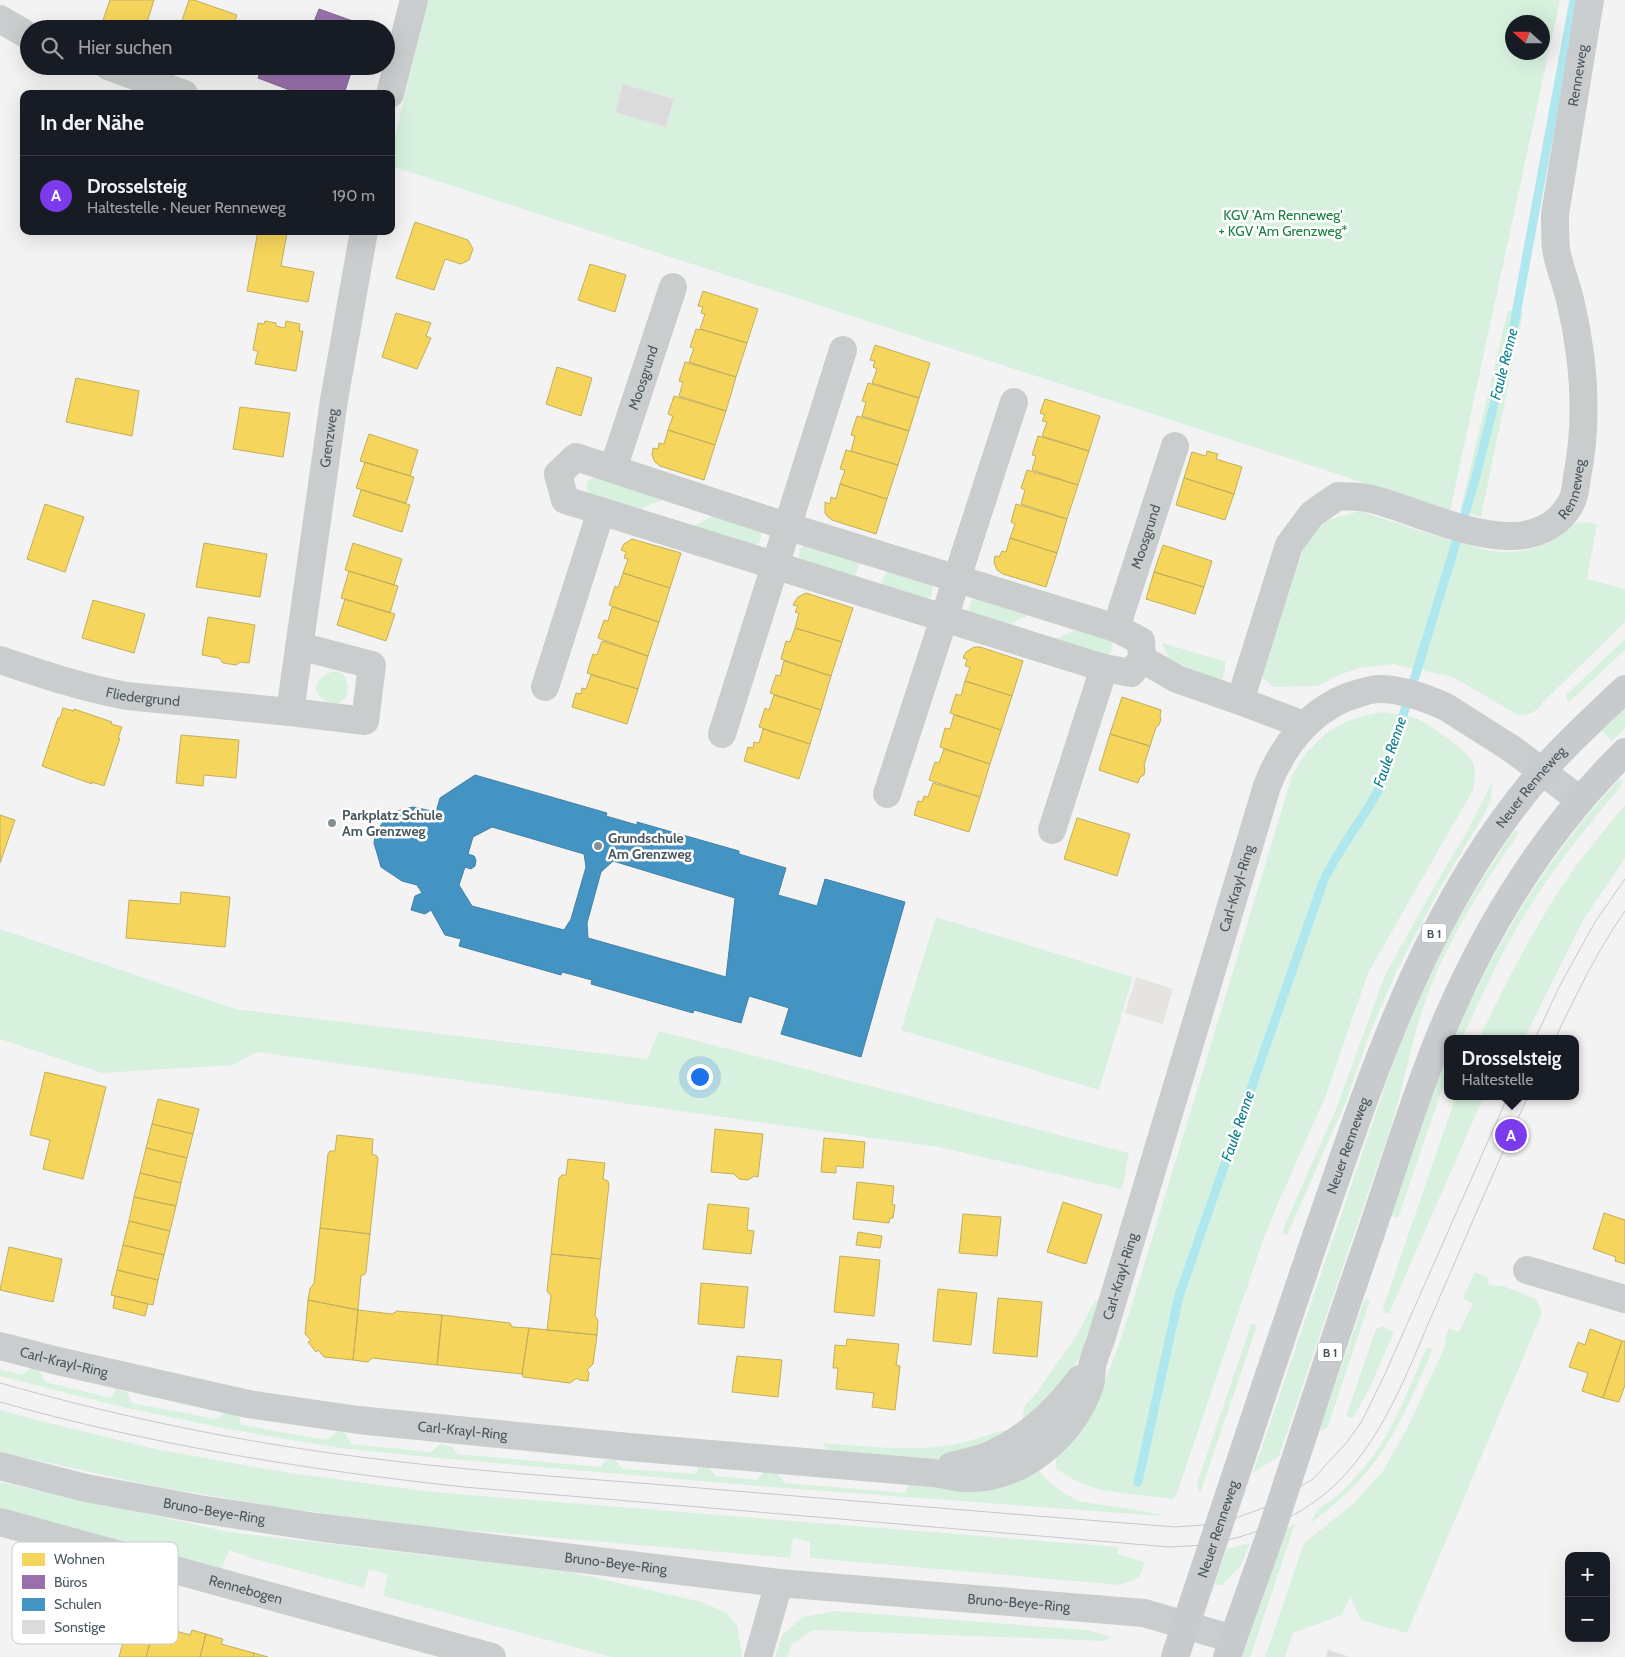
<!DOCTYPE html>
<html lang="de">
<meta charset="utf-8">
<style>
:root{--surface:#171b24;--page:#20242c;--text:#f1f3f6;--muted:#9ea1a6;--line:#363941;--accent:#7c3aed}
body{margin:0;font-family:Cabin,sans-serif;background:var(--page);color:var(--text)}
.controls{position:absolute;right:15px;bottom:15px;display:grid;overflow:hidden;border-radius:10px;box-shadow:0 5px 20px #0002}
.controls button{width:45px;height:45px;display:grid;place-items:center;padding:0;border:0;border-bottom:1px solid var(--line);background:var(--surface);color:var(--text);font:25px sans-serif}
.compass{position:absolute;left:1505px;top:15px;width:45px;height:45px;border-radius:50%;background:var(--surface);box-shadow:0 5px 20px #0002;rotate:291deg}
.you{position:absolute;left:699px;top:1076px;width:18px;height:18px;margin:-12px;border:4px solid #fff;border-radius:50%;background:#1a73e8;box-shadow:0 0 0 8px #1a73e833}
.badge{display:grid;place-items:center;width:32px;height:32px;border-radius:50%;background:var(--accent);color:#fff;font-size:16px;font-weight:700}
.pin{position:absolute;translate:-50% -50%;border:2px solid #fff;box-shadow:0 1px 5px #0006}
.popup{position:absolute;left:1444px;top:1035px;width:135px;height:65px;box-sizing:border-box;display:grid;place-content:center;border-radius:10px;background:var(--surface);filter:drop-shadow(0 1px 4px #0005);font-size:16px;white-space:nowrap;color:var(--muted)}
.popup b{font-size:19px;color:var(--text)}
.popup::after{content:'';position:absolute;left:50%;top:100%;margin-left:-10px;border:10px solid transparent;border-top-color:var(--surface)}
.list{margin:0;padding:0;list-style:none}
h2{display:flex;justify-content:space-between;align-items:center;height:65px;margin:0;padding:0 20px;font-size:21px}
h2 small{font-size:16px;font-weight:400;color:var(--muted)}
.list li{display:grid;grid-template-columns:32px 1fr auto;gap:15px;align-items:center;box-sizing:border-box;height:80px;padding:0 20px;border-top:1px solid var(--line)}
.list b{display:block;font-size:19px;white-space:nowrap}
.list p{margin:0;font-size:16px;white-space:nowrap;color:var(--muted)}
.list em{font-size:16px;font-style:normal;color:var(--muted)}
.icon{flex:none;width:28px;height:28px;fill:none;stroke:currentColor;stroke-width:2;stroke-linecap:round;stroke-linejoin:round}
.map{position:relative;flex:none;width:1625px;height:1657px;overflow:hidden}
.search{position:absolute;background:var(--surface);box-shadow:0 5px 20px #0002;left:20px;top:20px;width:375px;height:55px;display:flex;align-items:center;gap:12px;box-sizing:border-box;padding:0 18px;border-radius:28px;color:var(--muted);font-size:19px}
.panel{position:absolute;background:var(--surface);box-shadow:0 5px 20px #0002;left:20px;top:90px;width:375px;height:145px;border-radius:10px}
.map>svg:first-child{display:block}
</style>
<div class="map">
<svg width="1625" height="1657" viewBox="0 0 1625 1657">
<rect width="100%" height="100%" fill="#f3f3f3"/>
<path fill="#d8f1df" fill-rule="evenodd" d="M428,0H1560L1450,511L391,166V154ZM1512,22H1542V52H1512Z
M1508,310L1523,313L1481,517L1460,511Z
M596,477L666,498L639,510L590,495L586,488L588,480Z
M1360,511C1394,522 1427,534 1461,543C1476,547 1491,552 1506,552C1519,552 1535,549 1547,543C1566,533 1569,516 1597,524L1587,579L1625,589V622L1543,702C1537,712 1528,717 1516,714L1453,677L1392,664L1359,668L1337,676L1318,686L1274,687L1261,677L1305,544L1327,520Z
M719,513L762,532L759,543L750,547L691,527Z
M809,543L861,559L855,578L804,562L799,556L800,548Z
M887,567L928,581L933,587L931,597L924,599L881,585Z
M976,599L1030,614L1004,627L971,614L969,609L971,601Z
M1079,628L1110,638L1113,644L1111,653L1104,656L1052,641Z
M1625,639V650L1568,703L1566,695Z
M1162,643L1225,661V671L1222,681L1170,660Z
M337,671L345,676L348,686L346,698L336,704C324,701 319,699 315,687C320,676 326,673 337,671Z
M1625,708V728L1612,741L1601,730Z
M1384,712C1394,714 1405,714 1415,718C1427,722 1468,751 1473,763C1477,772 1474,781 1473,790L1368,973L1326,1095L1276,1208L1261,1246L1176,1496L1173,1499L1164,1498C1126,1493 1087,1494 1056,1468V1458C1063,1448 1073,1443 1079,1433C1104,1391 1118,1348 1133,1302L1292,776C1314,736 1339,718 1384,712Z
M1619,779L1622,781L1620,788C1585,828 1552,870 1524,916C1500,955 1481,997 1462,1039H1454C1486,964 1527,892 1577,828C1591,811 1605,795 1619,779Z
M1492,782L1491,799L1485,813L1439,890L1397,970L1372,1028L1345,1104L1287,1235L1283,1233V1229L1336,1109L1385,975L1445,868L1464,837Z
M1625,805V858L1582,922L1524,1039H1479C1502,991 1525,945 1553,900C1574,866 1599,836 1625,805Z
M1516,830L1519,833C1482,886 1445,944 1424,1005C1410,1045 1404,1086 1391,1126C1353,1236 1316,1346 1279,1456L1253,1473L1394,1060C1406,1029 1419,998 1433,968C1455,921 1483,878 1511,835Z
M936,917L1133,977L1099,1090L901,1030Z
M0,929L236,1009L647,1059L659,1031L1129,1153L1122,1189L938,1147L257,1052L233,1065L102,1073L0,1039Z
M1447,1055V1075L1398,1218L1391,1216L1414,1145Z
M1456,1096H1484L1389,1313H1385L1383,1308Z
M1475,1272L1487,1277L1489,1285L1503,1286L1536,1299L1542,1313L1407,1633L1361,1620L1350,1597L1342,1615L1293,1633L1285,1657H1265L1304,1543L1352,1505L1383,1471L1407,1429L1446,1344L1445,1339L1449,1328L1459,1332L1473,1304L1463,1298Z
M1365,1298L1370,1301L1328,1426L1323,1431H1319Z
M1095,1300L1100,1302L1082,1352L1067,1381L1026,1425L1022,1420L1025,1405L1037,1392L1077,1335Z
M1251,1324L1257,1325L1201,1491H1199L1197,1484Z
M1381,1326L1394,1332L1370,1387L1353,1418L1346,1416L1376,1329Z
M1427,1347L1433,1349C1414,1392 1396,1438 1365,1474C1349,1493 1330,1508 1311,1523C1318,1503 1325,1507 1339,1494C1351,1483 1362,1470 1372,1457C1397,1424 1410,1384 1427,1347Z
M31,1368L40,1370L45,1382L111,1398L116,1389L127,1392L132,1403L216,1419L226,1412L238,1415L241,1425L327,1440L339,1431L345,1433L351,1444L431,1452L440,1444L451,1446L458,1454L600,1467L606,1460H615L623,1469L697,1474L698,1465L708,1467L716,1476L757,1480L764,1471L777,1473L785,1483L905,1493L909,1485L933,1486L1034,1464C1046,1482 1060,1492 1079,1501L1159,1514L1162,1516L771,1487L449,1459L339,1448L228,1429L122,1407L0,1376V1369L22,1375Z
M0,1410L41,1421L160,1450L290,1473L433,1492L1118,1547L1117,1554L1145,1562L1139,1578L1120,1585L810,1558V1542L793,1538L790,1558L429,1527L284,1508L149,1485L0,1452Z
M1011,1430L968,1455L938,1459H901L831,1453L822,1443C865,1446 909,1452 952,1445C972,1442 991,1431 1011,1430Z
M0,1482L229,1532L443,1557L535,1564L702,1602L727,1613L737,1626L742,1657H611L383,1596L388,1575L369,1569L364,1588L251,1558L229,1550L222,1569L0,1513Z
M1295,1524L1250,1657H1242L1286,1529Z
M1250,1543L1241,1565L1222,1585H1216L1215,1582L1227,1549Z
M836,1611L1086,1630L1110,1636L1106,1641L813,1630L792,1644L787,1657H775L782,1635L803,1617Z"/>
<path fill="#e6e4e0" d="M1136,977L1173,989L1163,1024L1125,1013Z"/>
<path fill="#f6d55c" stroke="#c2af5d" d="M110,0H154L145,29H118L102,23Z
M189,0H194L237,15L232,29H179Z
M415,222L468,240L473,249L469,260L461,264L445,259L434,290L396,278Z
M258,231L287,233L281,266L314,272L308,302L247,291Z
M590,264L626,275L615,312L578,300Z
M703,291L758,309L747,343L700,329L705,314L701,313L703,307L698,306Z
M396,313L431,323L426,336L431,338L417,369L382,357Z
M265,321L276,323V326L285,328L286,321L300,324L299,331H303L296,371L255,364L258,351L253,350L258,323L264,324Z
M696,329L700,330V329L747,343L736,377L689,362L694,348L690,347Z
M875,345L930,363L919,398L872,383L877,369L873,367L875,361L870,360Z
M685,362L736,377L726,411L679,396L683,382L679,381Z
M557,367L592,378L581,416L546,404Z
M76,378L139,391L132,436L66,422Z
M868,383L919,398L909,431L862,416L866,402L862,401Z
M674,396L726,411L715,445L668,430L673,416L668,414Z
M1045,399L1100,416L1089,451L1042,436L1047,422L1042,421L1045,415L1040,413Z
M240,407L290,413L283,457L233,449Z
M857,416L909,431L898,465L851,451L855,436L851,435Z
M668,430L715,445L704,480L660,466L655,462L652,455L653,448L658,449L659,443L664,444Z
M369,434L418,450L410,476L360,461Z
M1038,436L1089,451L1078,485L1032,470L1036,456L1032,455Z
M846,450L898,465L887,499L840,484L845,470L840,469Z
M1207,451L1218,454L1216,459L1242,467L1234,494L1184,478L1192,452L1206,456Z
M365,462L414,477L406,503L356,488Z
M1027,470L1078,485L1067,519L1021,504L1025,490L1021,488Z
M1184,478L1234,494L1225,520L1176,505Z
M840,484L887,499L876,534L832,520L827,516L825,513V502L830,504L831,497L836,499Z
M361,490L410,505L402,532L353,516Z
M45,504L84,517L65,572L27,559Z
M1016,504L1067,519L1057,553L1010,538L1015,524L1011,522Z
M1010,538L1057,553L1046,587L1003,574L997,570L994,563L995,556L999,557L1002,551L1006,552Z
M632,539L681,553L670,588L623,573L628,559L624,558L626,552L621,550L624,544Z
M204,543L267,554L260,597L196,587Z
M353,543L402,559L394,585L345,570Z
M1163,545L1212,561L1204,587L1154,572Z
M349,571L398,586L390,613L341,598Z
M1154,572L1204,587L1195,614L1146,599Z
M623,573L670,588L659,622L609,605L615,586L618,588Z
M806,593L853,608L842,642L795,628L799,613L795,612L798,606L793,605L794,603L798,597Z
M345,599L395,614L386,641L337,625Z
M93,600L145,614L134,653L82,638Z
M612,607L659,622L648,656L598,638L604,620L608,621Z
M208,617L255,625L249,663L240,662L236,665L223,663L219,658L202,655Z
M795,628L842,642L831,676L781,659L786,641L790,642Z
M602,641L648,656L638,689L587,673L593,654L597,655Z
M974,647H980L1023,661L1012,696L965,681L970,667L965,666L967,659L963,658L966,652Z
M784,661L831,676L821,710L770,693L776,675L780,676Z
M591,675L638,689L627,724L572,707L576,693L581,694L582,688L586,689Z
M965,681L1012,696L1001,730L950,713L956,694L961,696Z
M774,695L821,710L810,744L759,727L765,708L769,710Z
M1122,697L1161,710L1160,716L1161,719L1159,725L1156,727L1150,746L1110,734Z
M63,708L74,711V709L112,722L111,724L122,727L118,738H120L104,786L92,782V784L42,766L58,718H60Z
M954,715L1001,730L990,764L940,747L945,728L950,729Z
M763,729L810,744L799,779L744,761L748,747L753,748L754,742L759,743Z
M1110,734L1150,746L1144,765L1145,769L1144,775L1140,777L1138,783L1099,770Z
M181,735L239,740L236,778L204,775L203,786L176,783Z
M944,749L990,764L980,797L929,780L935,762L939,763Z
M933,783L980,797L969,832L914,815L918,801L922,802L924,796L928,797Z
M0,815L15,820L0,863Z
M1077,818L1130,834L1117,876L1064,859Z
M181,892L230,897L225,947L126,938L129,900L180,904Z
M45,1072L106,1087L83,1179L43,1169L50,1140L30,1135Z
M158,1099L199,1109L193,1134L152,1124Z
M152,1124L193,1134L187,1158L146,1148Z
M715,1129L763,1134L758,1177L754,1176L748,1180L739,1179L734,1174L711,1172Z
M337,1135L373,1139L372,1154L377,1156L378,1159L370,1234L320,1228L328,1154L330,1151H335Z
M824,1138L865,1142L863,1168L836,1166V1173L821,1172Z
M146,1148L187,1158L181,1183L140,1173Z
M568,1159L605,1163L603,1179L608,1181L609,1184L601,1259L551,1254L559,1178L562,1175H566Z
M140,1173L181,1183L176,1206L134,1197Z
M857,1182L894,1186L892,1204L895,1205L893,1218H890L889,1223L853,1219Z
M134,1197L176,1206L170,1231L129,1221Z
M1063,1202L1102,1215L1086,1264L1047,1252Z
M708,1204L749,1208L747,1230L754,1231L751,1254L703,1249Z
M1604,1213L1625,1220V1264L1615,1261L1616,1257L1593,1249Z
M963,1214L1001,1217L997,1256L959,1253Z
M129,1221L170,1231L164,1255L123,1245Z
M320,1228L370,1234L366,1272L364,1275H361L358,1310L308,1300L310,1289L314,1283Z
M858,1232L882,1236L880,1248L856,1245Z
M123,1245L164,1255L158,1280L117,1270Z
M9,1247L62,1259L53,1302L0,1290Z
M551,1254L601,1259L595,1316L598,1320L597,1335L547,1330L551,1296L547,1291Z
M840,1256L880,1260L874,1316L834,1312Z
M117,1270L158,1280L153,1305L111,1295Z
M701,1283L748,1287L744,1328L698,1324Z
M938,1289L977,1293L971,1345L933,1341Z
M115,1296L148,1304L145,1316L113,1308Z
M998,1298L1042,1302L1037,1357L993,1353Z
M308,1300L358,1310L353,1360L324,1357L318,1350L316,1352L308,1342L311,1340L305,1334Z
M358,1310L392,1314L397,1311L442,1315L437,1365L372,1358L368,1362L353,1360Z
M442,1315L510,1323L512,1327L529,1328L522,1374L437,1365Z
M529,1328L597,1335L593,1364L587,1370L589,1372L588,1381L579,1380L577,1378L570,1383L523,1377L522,1374Z
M1590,1329L1622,1341L1603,1398L1582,1391L1588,1373L1569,1367L1578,1342L1585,1345Z
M847,1339L899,1344L896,1365L900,1366L895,1410L872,1407L874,1393L836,1389L838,1368H833L835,1345L846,1346Z
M1622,1341H1625V1385L1619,1402L1603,1398Z
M737,1356L782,1360L778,1397L732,1392Z
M129,1619L155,1625L146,1657H119Z
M155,1625L190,1635L192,1630L206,1634L200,1657H146Z
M206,1634L223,1639L221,1644L254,1653L253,1657H200Z
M254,1653L268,1657H253Z"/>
<path fill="#9970ab" stroke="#816894" d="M319,9L367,26L366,29H311Z
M263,66H353L344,94H300L258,78Z"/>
<path fill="#4393c3" stroke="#4581a5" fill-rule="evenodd" d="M475,775L607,813L606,816L637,825V822L739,851V854L786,868L778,895L817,906L825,879L905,902L861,1057L781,1034L789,1008L749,996L741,1023L694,1010L693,1013L591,984L592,980L562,972L561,975L459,946L461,939L445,935L431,910L425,914L411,910L415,896L422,893L417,885L402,881L381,867L374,843L375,834L389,813L413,807L436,812L440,798ZM492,827L584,854L586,867L571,919L564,930L472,906L459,885L465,867L471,869L475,866L476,860L474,856L468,854L473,837ZM613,861L735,898L726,977L588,938L587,923L601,872Z"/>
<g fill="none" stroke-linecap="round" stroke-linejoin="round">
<path stroke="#aee7ed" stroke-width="9" d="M1138,1482L1179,1296L1323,882C1339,846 1366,817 1383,781L1474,484L1514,325L1574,0"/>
</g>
<path fill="#dbdbdc" stroke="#e4e5e6" d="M623,84L674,99L666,127L615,112Z
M1328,1650L1349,1657H1326Z"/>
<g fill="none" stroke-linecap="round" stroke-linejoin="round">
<g stroke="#cacdce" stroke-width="28">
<path d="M0,19L29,36"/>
<path d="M108,66L184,94"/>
<path d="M390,94L414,0"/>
<path d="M576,457L786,526L1116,628L1141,641L1142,659L1131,673L1104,668L565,500L558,474Z"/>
<path id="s1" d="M613,469L673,287"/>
<path id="s2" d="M1116,628L1175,446"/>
<path id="s3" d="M299,646L372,665L365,721L290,712L334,400L364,231"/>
<path d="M1142,659L1177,679L1240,701L1304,725"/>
<path id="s4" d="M0,660C42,674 83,688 127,696L290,712"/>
<path d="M545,687L601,511"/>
<path id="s5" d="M1240,701L1289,545L1312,514L1338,496C1349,497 1361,496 1372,499C1416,511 1461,534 1507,536C1533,537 1558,527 1571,503C1575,496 1576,485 1577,477C1588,421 1584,360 1571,304C1567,285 1559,267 1556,249C1555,237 1555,226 1555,214L1590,0"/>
<path d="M722,734L843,350"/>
<path d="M887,794L1014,402"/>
<path d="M1052,830L1104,668"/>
<path d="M1527,1270L1625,1299"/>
<path id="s6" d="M0,1346L58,1361L248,1404L358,1420L629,1447L933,1473C943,1474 954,1477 963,1478C1020,1481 1072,1437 1090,1385C1092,1377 1091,1369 1093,1362C1096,1352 1100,1343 1103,1333L1267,786C1282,747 1309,711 1350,696C1360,693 1370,689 1380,689C1402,689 1426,698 1446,707L1512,749L1580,800"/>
<path id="s7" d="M0,1466L86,1488L199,1509L316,1527L779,1583L1144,1613L1233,1639"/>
<path d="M951,1466C962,1463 974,1461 985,1457C1023,1442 1057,1411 1080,1379"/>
<path id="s8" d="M0,1522L492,1657"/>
<path d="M758,1657L779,1583"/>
</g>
<g stroke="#c8cbce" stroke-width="28">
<path id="s9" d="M1175,1657C1221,1520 1266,1382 1313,1245C1371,1078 1425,905 1544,769C1569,741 1597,715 1625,689"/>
<path d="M1227,1657C1245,1603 1266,1550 1283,1496C1310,1415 1336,1334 1364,1253C1390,1179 1412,1103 1442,1031C1485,928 1546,830 1625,752"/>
</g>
<path stroke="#c6c8c9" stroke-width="1" d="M1535,1039L1559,987L1595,922L1625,879
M1555,1039C1576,995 1597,951 1625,911
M0,1383C126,1419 255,1445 385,1460C482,1472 579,1478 676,1486C842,1500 1009,1514 1175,1527L1219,1524L1266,1507L1313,1479L1347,1442L1362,1421L1385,1374L1508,1096
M0,1402C152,1445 307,1470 464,1487L1169,1547C1184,1546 1200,1546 1214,1543C1255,1535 1295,1519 1327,1492C1382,1445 1407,1372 1435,1308C1466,1237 1496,1166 1528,1096"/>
</g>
<g fill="#848e93" stroke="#fff" stroke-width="2">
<circle cx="332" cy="823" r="5"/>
<circle cx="598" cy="846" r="5"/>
</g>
<g text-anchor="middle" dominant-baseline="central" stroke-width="5" stroke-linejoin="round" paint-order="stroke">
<g fill="#fff" stroke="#80898f" stroke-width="1">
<rect x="1421.5" y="923.5" width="25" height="19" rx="4"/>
<rect x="1317.5" y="1342.5" width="25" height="19" rx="4"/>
</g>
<g font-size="12" font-weight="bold" fill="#49575f">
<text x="1434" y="933">B 1</text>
<text x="1330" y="1352">B 1</text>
</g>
<g font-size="14" fill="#49575f" stroke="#fff">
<text stroke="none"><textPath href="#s5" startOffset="918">Renneweg</textPath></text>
<text stroke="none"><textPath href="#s1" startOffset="96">Moosgrund</textPath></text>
<text stroke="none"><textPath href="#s3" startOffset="484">Grenzweg</textPath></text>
<text stroke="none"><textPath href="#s5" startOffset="498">Renneweg</textPath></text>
<text stroke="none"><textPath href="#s2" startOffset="96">Moosgrund</textPath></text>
<text stroke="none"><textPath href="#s4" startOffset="148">Fliedergrund</textPath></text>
<text stroke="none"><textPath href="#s9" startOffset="945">Neuer Renneweg</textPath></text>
<text stroke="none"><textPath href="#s6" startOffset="1660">Carl-Krayl-Ring</textPath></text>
<text stroke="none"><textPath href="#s9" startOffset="540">Neuer Renneweg</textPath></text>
<text stroke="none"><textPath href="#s6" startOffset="1255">Carl-Krayl-Ring</textPath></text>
<text stroke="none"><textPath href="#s6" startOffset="66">Carl-Krayl-Ring</textPath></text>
<text stroke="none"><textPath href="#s6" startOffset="471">Carl-Krayl-Ring</textPath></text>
<text stroke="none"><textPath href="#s7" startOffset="219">Bruno-Beye-Ring</textPath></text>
<text stroke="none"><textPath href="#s9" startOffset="135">Neuer Renneweg</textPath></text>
<text stroke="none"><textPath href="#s7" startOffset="624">Bruno-Beye-Ring</textPath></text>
<text stroke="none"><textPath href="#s8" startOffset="255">Rennebogen</textPath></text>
<text stroke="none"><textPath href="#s7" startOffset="1029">Bruno-Beye-Ring</textPath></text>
</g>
<g font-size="14" fill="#1a8142" stroke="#fff">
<text x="1283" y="215">KGV 'Am Renneweg'<tspan x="1283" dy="16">+ KGV 'Am Grenzweg*</tspan></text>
</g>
<g font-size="14" font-weight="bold" fill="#49575f" stroke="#fff" text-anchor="start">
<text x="342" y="815">Parkplatz Schule<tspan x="342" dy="16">Am Grenzweg</tspan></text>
<text x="608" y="838">Grundschule<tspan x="608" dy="16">Am Grenzweg</tspan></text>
</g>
<g font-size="15" font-style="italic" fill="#0f808d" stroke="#fff">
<text transform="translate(1504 364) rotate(-76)">Faule Renne</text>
<text transform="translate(1390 752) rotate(-71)">Faule Renne</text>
<text transform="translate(1238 1126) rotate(-71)">Faule Renne</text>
</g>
</g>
<rect x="12" y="1542" width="166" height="102" rx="8" fill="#fff" stroke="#c8cdcf" stroke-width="1"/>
<rect x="22" y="1553" width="23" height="13" fill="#f6d55c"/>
<rect x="22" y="1575" width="23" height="14" fill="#9970ab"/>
<rect x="22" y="1598" width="23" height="13" fill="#4393c3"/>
<rect x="22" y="1620" width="23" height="14" fill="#dbdbdc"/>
<g font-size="14" fill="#49575f">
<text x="54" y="1564">Wohnen</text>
<text x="54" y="1587">Büros</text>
<text x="54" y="1609">Schulen</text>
<text x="54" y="1632">Sonstige</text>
</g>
</svg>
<div class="controls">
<button>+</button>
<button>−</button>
</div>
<svg class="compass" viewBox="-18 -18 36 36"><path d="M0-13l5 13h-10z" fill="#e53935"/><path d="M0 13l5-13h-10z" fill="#9ea1a6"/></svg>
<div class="you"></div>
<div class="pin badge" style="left:1511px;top:1135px">A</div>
<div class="popup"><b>Drosselsteig</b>Haltestelle</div>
<div class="search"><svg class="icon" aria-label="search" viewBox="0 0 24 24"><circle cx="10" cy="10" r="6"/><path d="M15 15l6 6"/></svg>Hier suchen</div>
<section class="panel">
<h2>In der Nähe<small></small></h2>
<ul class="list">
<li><span class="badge">A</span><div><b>Drosselsteig</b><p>Haltestelle · Neuer Renneweg</p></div><em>190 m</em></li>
</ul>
</section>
</div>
